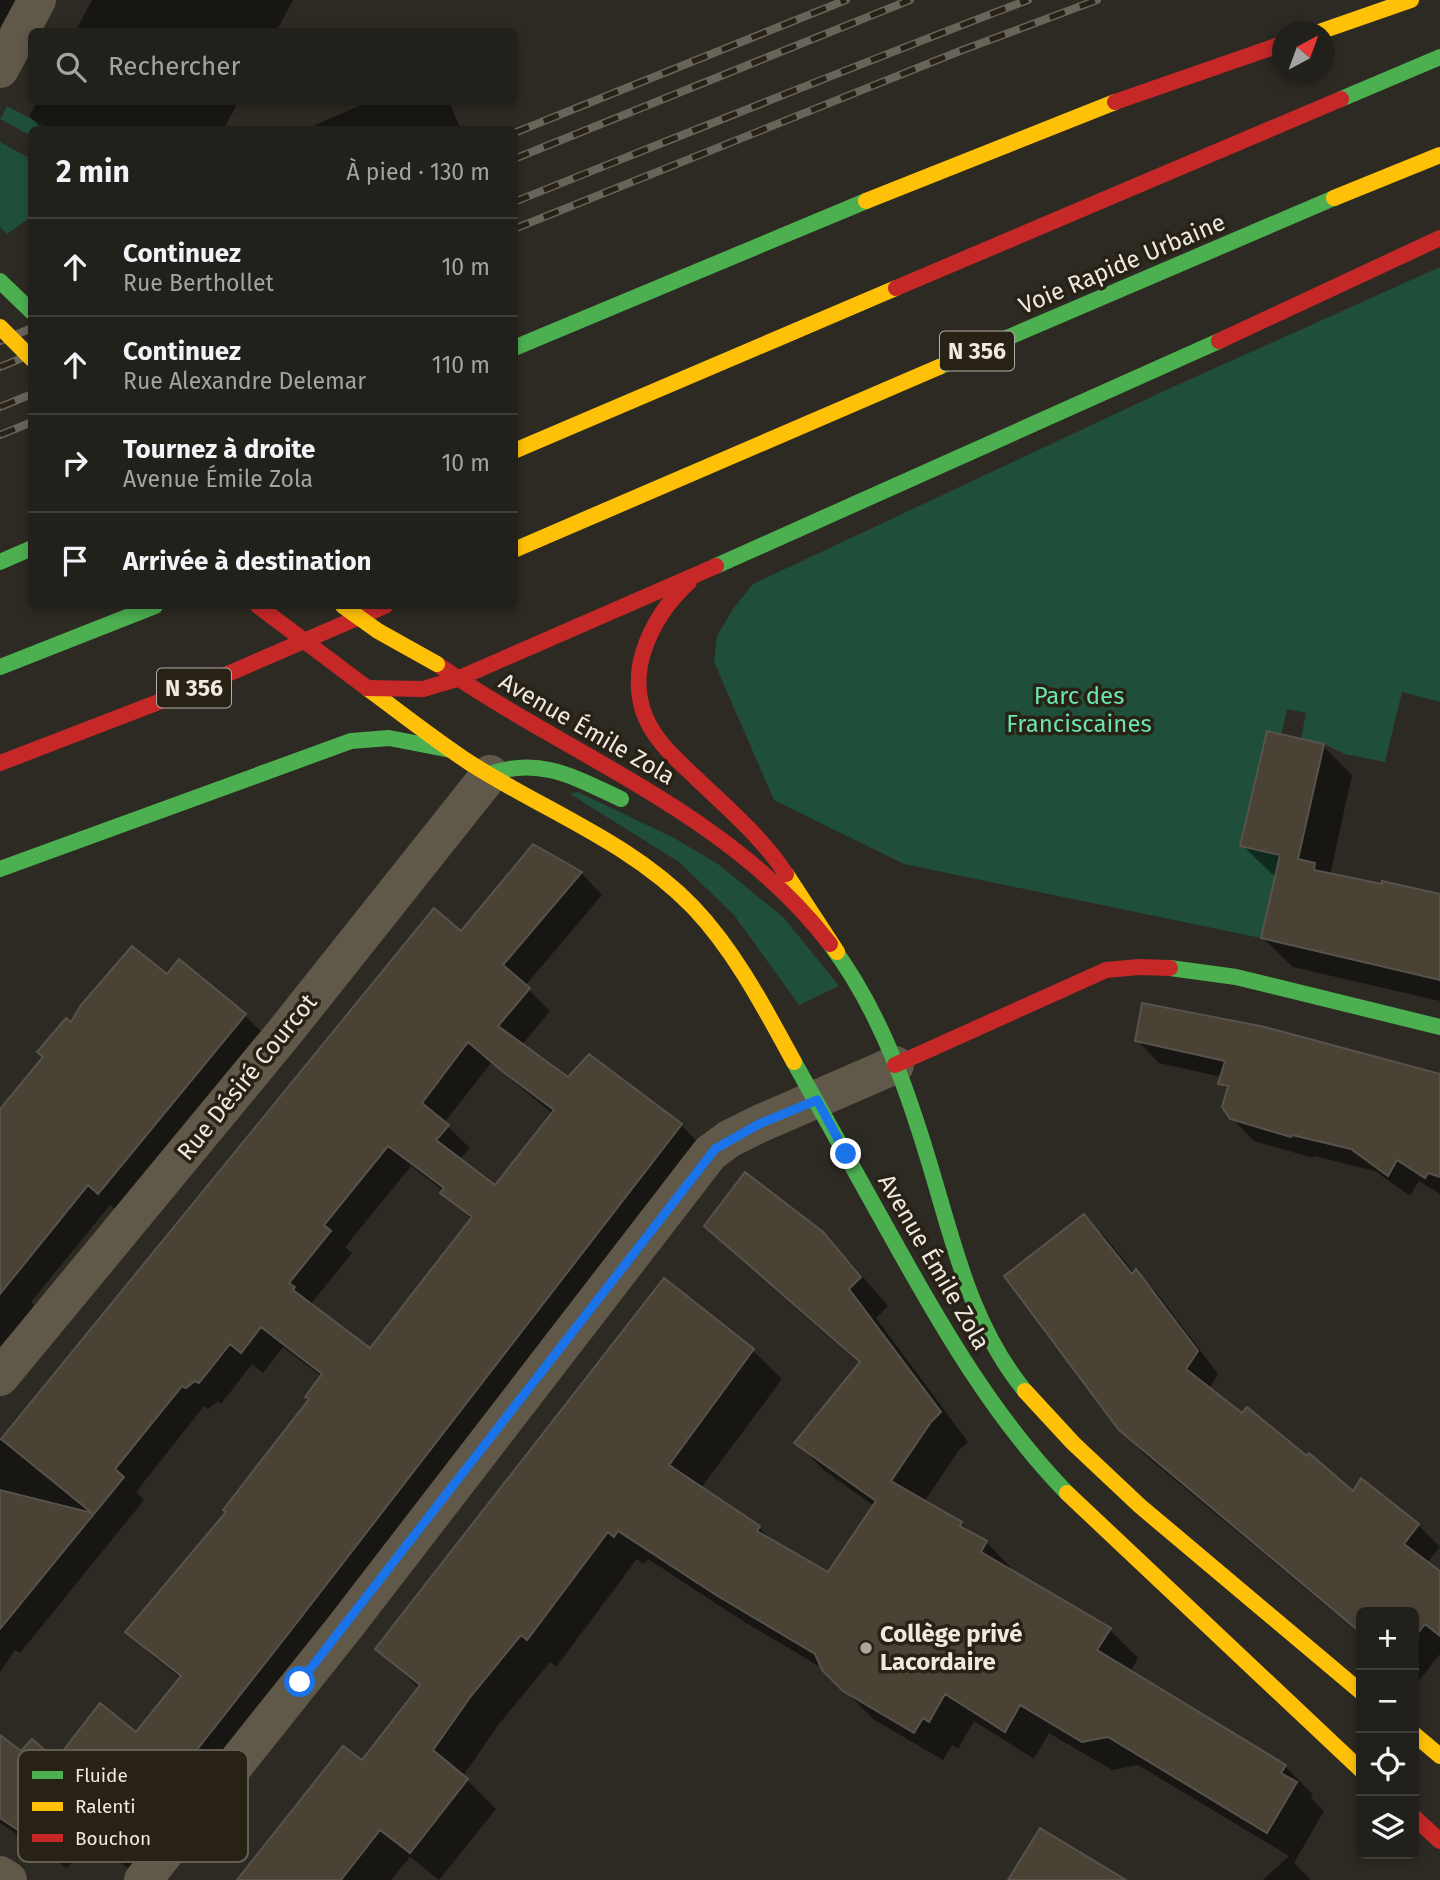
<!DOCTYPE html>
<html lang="fr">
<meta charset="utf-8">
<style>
:root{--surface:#22201a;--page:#2a2823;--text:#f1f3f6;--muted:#a2a3a2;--line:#3f3e39}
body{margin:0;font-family:"Fira Sans",sans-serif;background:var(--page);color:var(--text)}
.controls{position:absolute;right:21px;bottom:21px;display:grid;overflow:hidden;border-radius:10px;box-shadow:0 4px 10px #0003}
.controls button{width:63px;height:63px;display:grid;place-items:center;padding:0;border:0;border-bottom:2px solid var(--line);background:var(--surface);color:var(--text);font:35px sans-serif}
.compass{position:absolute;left:1272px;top:21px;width:63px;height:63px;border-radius:50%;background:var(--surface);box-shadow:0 4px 10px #0003;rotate:41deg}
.stop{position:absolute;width:21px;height:21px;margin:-16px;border:5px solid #1a73e8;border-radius:50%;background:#fff}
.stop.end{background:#1a73e8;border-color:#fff;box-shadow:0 2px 7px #0008}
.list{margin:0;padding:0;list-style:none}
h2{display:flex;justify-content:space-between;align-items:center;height:91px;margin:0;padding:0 28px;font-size:30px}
h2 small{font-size:23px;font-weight:400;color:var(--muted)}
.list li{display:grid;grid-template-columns:46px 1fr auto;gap:21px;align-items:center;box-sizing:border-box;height:98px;padding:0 28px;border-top:2px solid var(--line)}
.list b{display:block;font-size:26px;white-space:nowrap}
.list p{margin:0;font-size:23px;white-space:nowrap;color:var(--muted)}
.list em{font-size:23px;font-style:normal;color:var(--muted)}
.icon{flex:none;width:38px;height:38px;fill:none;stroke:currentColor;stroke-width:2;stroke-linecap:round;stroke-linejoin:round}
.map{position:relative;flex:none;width:1440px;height:1880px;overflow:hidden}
.search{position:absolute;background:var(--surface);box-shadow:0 4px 10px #0003;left:28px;top:28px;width:490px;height:77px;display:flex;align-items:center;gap:18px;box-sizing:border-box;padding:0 24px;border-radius:10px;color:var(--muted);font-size:26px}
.panel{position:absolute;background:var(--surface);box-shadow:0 4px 10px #0003;left:28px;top:126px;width:490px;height:483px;border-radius:10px}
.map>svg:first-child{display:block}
</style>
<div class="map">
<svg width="1440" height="1880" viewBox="0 0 1440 1880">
<rect width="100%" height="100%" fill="#2d2a23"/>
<path fill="#1f4f3b" d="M7,106L51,129L32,130L31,136L0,119Z
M0,142L31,159V217L7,234L0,227Z
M1440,267V702L1402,692L1385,762L1345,754L1324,744L1301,739L1306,713L1287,709L1281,735L1267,731L1241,845L1280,855L1261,938L904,864L774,800L714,662L717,636L733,609L753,584L1164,391Z
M578,792L674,838L718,864L784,918L839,986L799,1005L734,915L679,862L570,794Z"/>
<path fill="#0007" fill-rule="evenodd" d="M0,0H30L0,56Z
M92,0H293L276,32H75Z
M37,102H238L223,130H43L29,116Z
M368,102H449L461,130H304Z
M1323,746L1352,775L1330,875L1440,896V1001L1293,967L1263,938L1277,876L1272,874L1242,845Z
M581,873L602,895L525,986L550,1011L522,1045L568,1080L681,1125L702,1147L137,1875L91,1840L67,1868L0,1823V1737L22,1754L57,1763L136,1734L181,1679L149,1653L128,1632L228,1512L311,1400L322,1377L283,1347L263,1373L252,1364L221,1404L218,1401L208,1409L204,1406L136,1492L144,1500L20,1653L15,1650L0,1672V1441L434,911L461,934ZM491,1063L553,1114L495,1188L459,1160L470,1148L444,1123ZM411,1166L444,1191L443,1193L472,1220L370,1351L310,1305L352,1253L345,1247Z
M179,962L245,1016L266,1036L120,1213L110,1205L31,1302L40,1311L0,1361V1107H3L72,1025L167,977Z
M1137,1040L1440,1076V1194L1419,1181L1410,1196L1375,1171L1314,1156L1313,1158L1254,1141L1232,1118L1229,1091L1220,1083L1222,1077L1159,1063Z
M1084,1217L1106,1238L1135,1274L1136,1272L1157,1293L1218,1374L1209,1389L1353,1494L1361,1481L1418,1525L1440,1547L1427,1563L1440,1573V1654L1418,1682L1414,1679V1612H1361V1635L1145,1455L1123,1432Z
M706,1226L822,1233L851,1263L888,1306L876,1318L968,1442L959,1450L924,1502L961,1523L974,1536L986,1542L1014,1571L1013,1573L1110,1630L1138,1658L1130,1672L1285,1766L1313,1795L1311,1798L1324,1811L1294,1863L1311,1880H1263L1289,1856L1138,1765L1112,1770L1049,1733L1034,1759L974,1721L958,1749L952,1745L943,1760L873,1719L824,1669L746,1623L648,1559L643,1564L637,1559L556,1667L550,1662L499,1724L463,1776L496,1809L439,1880L410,1857L391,1880H239L362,1762L420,1689L377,1649L664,1280L753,1351L782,1379L701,1488L759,1528L775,1543L829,1575L874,1506L825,1471L796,1443L860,1364L734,1254Z"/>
<path fill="#4a4235" stroke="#56524c" stroke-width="2" fill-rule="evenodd" d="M1267,731L1324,744L1298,859L1315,863L1314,870L1382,884V881L1440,894V980L1261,938L1280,855L1240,846Z
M533,844L582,872L503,965L530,988L498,1026L568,1077L589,1054L682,1124L288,1634L114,1855L68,1820L45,1848L0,1818V1735L21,1751L32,1739L56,1760L100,1703L136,1732L181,1676L125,1632L226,1512L223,1510L309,1399L305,1397L322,1374L261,1327L241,1353L230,1344L199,1383L195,1381L186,1388L182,1386L148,1428L115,1469L124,1477L0,1629V1490L92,1513L1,1439L434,908L461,931ZM468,1042L502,1071L554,1110L495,1185L436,1140L449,1125L422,1103ZM388,1146L444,1188L440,1193L472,1217L370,1348L293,1290L295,1287L289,1283L331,1231L324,1225Z
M132,946L167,974L179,959L246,1014L98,1194L88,1185L0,1294V1109L43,1057L37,1052L66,1018L71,1022L81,1005Z
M1142,1003L1265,1027L1440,1074V1177L1428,1173L1425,1178L1397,1160L1388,1176L1351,1149L1292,1135L1291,1137L1230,1119L1222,1107L1228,1086L1218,1084L1225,1061L1135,1041Z
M745,1172L823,1232L861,1277L849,1289L941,1412L931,1422L891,1481L962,1522L960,1526L987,1541L981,1552L1111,1628L1097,1650L1286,1765L1281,1773L1297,1782L1267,1833L1108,1737L1082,1742L1020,1705L1005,1732L945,1694L929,1722L923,1718L914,1733L843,1691L822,1670L815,1654L716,1595L618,1531L614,1537L608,1532L527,1640L521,1635L471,1696L433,1750L468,1779L410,1853L380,1830L341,1880H237L343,1746L362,1760L420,1685L375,1649L664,1278L754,1349L669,1465L760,1526L757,1531L828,1572L876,1501L794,1443L860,1362L704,1226Z
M1084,1214L1132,1274L1136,1269L1198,1351L1186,1369L1242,1413L1247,1407L1307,1456L1309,1453L1353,1491L1361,1478L1419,1524L1404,1544L1440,1571V1636L1425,1624L1414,1638V1612H1361V1633L1119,1430L1004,1276Z
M1040,1828L1126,1880H1008Z"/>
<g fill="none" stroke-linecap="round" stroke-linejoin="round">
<path stroke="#605849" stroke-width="38" d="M0,69L37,0
M0,1377L284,1033L490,774
M0,1875L8,1880
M143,1880L344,1628L710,1153L729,1139L759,1124L895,1065"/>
<path stroke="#4caf50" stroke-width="16" d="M1341,99L1440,57
M0,281L32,312
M514,348L866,201
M939,367L1334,198
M0,562L32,548
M716,566L1219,341
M0,667L155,606
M490,774C540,756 576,778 621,799
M0,869L351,741L389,738L451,750
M830,944C883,1014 911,1100 935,1182C957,1257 975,1330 1025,1391
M1170,968L1236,977L1440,1027
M794,1062C826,1119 858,1177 890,1234C941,1326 994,1418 1067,1493"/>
<path stroke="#ffc107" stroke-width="16" d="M1319,32L1411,0
M1334,198L1440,155
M866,201L1115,102
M514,451L896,288
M514,550L939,367
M367,688C401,713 435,740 470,763C545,811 630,842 693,907C735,951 765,1009 794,1062
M786,874L837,952
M1025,1391L1073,1443L1140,1506L1361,1692
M1067,1493L1361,1770
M1414,1734L1440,1756"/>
<path stroke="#c62828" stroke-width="16" d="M1115,102L1282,44
M896,288L1341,99
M1219,341L1440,238
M689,582C667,602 652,624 643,653C637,673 637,696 645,716C655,741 676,759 695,777C727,808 762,837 786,874
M437,664C569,756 730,813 830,944
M367,688L423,689L457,679L716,566
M0,763L195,688L385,606
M895,1065L1106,970L1139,967L1170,968
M1414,1817L1440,1841"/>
<g stroke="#696459" stroke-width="8">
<path id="rail" d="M514,133L846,0
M514,159L910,0
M514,202C685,134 856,65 1028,0
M514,229L960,51L1097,0
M0,341L32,328
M0,367L32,354
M0,407L32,394
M0,435L32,422"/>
</g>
<use href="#rail" stroke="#282115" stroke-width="5" stroke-dasharray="16" stroke-linecap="butt"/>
<path stroke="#ffc107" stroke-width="16" d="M0,327L32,359
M343,606L378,631L437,664"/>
<path stroke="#c62828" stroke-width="16" d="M258,606L367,688"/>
</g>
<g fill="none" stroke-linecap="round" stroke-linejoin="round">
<path stroke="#1a73e8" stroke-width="9" d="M300,1682L715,1149L759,1124L817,1100L846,1154"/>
</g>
<circle fill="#aaa69e" stroke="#282115" stroke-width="2.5" cx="866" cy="1648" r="7"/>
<g text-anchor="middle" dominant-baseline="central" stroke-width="7" stroke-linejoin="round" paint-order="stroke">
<g fill="#282115" stroke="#b3ada4" stroke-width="2">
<rect x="940" y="331.5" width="74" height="39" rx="5"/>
<rect x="157" y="668.5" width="74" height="39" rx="5"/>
</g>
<g font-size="23" font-weight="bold" fill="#eee9e1">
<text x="977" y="351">N 356</text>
<text x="194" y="688">N 356</text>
</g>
<g font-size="24" fill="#eee9e1" stroke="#282115">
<text transform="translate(1122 264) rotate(-23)">Voie Rapide Urbaine</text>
<text transform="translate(587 729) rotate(30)">Avenue Émile Zola</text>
<text transform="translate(247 1077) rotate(-51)">Rue Désiré Courcot</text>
<text transform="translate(934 1262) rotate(60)">Avenue Émile Zola</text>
</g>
<g font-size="24" fill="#6be4b1" stroke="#282115">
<text x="1079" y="696">Parc des<tspan x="1079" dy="28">Franciscaines</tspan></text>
</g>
<g font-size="24" font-weight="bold" fill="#eee9e1" stroke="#282115" text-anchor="start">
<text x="880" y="1634">Collège privé<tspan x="880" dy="28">Lacordaire</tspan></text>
</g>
</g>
<rect x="18" y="1750" width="230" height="112" rx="10" fill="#282115" stroke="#635d52" stroke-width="2"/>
<rect x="32" y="1771" width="31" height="8" fill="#4caf50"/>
<rect x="32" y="1802" width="31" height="9" fill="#ffc107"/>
<rect x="32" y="1834" width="31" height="8" fill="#c62828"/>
<g font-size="19" fill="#eee9e1">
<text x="75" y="1782">Fluide</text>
<text x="75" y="1813">Ralenti</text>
<text x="75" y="1845">Bouchon</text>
</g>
</svg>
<div class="controls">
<button>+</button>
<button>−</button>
<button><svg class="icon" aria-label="locate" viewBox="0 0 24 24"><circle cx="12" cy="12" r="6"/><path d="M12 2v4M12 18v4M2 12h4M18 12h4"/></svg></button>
<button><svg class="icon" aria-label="layers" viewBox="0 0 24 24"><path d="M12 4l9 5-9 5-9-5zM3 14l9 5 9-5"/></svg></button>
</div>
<svg class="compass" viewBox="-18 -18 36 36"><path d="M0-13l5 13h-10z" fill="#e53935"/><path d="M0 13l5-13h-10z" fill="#a2a3a2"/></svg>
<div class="stop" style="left:300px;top:1682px"></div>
<div class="stop end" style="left:846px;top:1154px"></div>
<div class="search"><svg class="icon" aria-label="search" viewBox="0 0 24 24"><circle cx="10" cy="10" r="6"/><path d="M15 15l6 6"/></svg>Rechercher</div>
<section class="panel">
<h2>2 min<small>À pied · 130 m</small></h2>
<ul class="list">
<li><svg class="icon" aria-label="ahead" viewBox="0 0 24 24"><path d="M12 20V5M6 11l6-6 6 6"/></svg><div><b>Continuez</b><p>Rue Berthollet</p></div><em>10 m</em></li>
<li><svg class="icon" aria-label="ahead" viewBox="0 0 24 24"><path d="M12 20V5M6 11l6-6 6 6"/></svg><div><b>Continuez</b><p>Rue Alexandre Delemar</p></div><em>110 m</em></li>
<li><svg class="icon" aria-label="right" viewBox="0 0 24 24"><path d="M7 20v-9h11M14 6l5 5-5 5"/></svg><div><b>Tournez à droite</b><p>Avenue Émile Zola</p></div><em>10 m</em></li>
<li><svg class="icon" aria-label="arrive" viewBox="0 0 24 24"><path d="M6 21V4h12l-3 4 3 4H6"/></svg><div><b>Arrivée à destination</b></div></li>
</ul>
</section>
</div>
